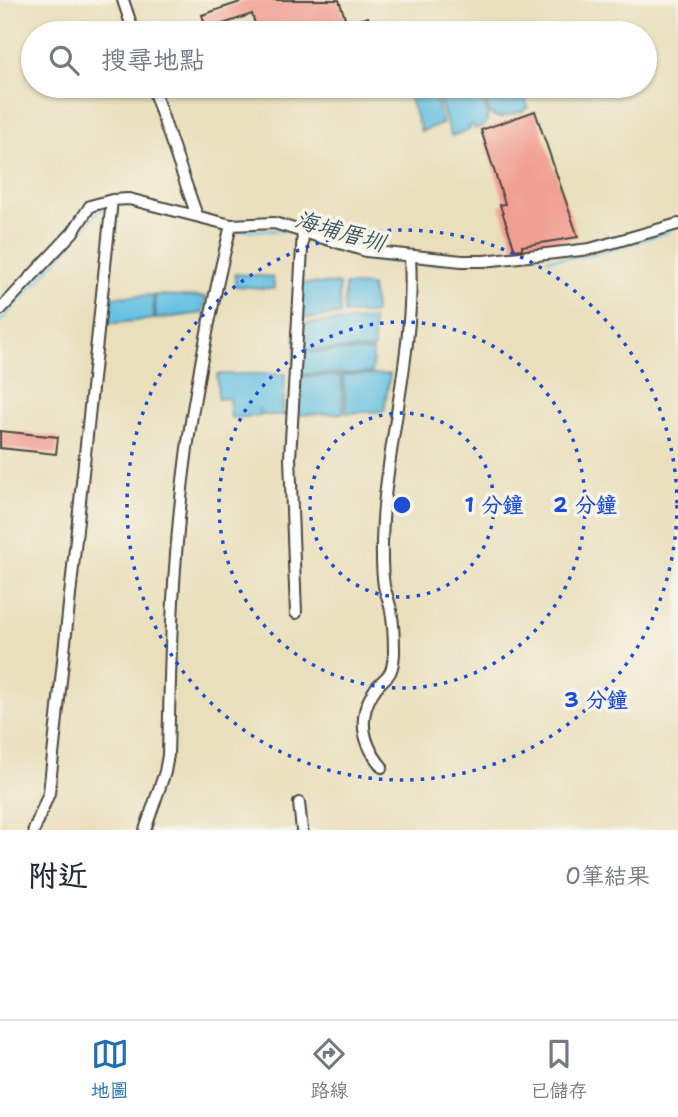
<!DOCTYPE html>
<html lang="zh-TW">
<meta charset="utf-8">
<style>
:root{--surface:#fff;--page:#f6f6f7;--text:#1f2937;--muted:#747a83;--line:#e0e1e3;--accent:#1f6fb2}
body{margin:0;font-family:"Shantell Sans","LXGW WenKai TC",sans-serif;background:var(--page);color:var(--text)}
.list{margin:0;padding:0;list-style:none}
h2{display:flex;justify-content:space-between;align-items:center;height:91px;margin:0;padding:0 28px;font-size:30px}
h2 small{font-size:23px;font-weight:400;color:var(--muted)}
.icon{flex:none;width:38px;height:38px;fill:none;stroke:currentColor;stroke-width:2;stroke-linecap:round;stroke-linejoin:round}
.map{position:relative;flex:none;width:678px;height:830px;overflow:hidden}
.search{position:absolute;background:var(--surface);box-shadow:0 2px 5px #0004;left:21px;right:21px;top:21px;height:77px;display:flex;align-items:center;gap:18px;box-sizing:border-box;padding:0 24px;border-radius:38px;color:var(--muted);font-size:26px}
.sheet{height:189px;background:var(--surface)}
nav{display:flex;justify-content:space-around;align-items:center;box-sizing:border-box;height:98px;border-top:2px solid var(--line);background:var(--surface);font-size:19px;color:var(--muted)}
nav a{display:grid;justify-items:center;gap:4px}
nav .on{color:var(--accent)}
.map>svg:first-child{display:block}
</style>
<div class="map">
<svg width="678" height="830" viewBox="0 0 678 830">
<rect width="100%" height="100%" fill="#f7f3e8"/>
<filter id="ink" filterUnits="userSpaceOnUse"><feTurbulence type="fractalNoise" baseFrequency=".0143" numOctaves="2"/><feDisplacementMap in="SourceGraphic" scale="14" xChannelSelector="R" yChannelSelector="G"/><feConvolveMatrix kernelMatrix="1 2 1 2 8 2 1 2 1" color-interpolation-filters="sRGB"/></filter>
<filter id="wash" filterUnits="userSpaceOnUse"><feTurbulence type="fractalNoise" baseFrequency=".00686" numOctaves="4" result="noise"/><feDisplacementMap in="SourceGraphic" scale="28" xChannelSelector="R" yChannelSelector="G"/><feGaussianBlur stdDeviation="1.57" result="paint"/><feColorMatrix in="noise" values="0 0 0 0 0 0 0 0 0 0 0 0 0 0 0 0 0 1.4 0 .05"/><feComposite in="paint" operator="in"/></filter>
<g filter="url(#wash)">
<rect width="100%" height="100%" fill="#e9dfbb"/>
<path fill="#63c0e1" stroke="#477686" stroke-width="2" d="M438,86H478L488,115L486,125L475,129L473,125L469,126L470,130L451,136L435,88Z
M481,86H521L528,107L523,111L499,118L490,114Z
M432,88L443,124L421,131L409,96Z
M235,274L272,277L275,289L235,286Z
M299,283L339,284L340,315L297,319Z
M345,285L371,286L375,307L374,314H344Z
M153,295L154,319L107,324V297Z
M155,295L206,297L203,313L156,319Z
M373,319L374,349L295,350L296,324Z
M373,351L372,373L296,374L295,352Z
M217,374H285L283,415H260L259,408V416L231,418L229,398L218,399Z
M390,374L384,411L347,413L343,375Z
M294,376H341L344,413L293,415Z"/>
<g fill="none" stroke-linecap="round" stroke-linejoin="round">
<path stroke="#63c0e1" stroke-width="2.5" d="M137,206L225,229
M235,230L285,231
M327,245L376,261L406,262
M548,259L594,255L668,232
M412,263L440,264
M0,322L62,255L95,214L107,207"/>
</g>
<g id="blocks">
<path fill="#f19f92" d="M246,0H339L347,24L368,17L374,33H258L252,14L197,33L195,27L205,24L202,15Z
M535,111L578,237L522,246V249L515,250L500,205L505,204L481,130Z
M0,431L58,437L56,454L0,448Z"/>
</g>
</g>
<g filter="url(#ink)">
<use href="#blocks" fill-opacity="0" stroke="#484641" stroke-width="2"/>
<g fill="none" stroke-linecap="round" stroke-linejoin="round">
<g stroke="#484641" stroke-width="14">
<path id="minor" d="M123,0L134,33
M152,86L197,216
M0,310L73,232L90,206L112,200L129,199L231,225L274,223L366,251L462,261H484L590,249L678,224
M296,613L290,458L303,231
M382,767C364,745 357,720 372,694C383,674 392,683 394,654C394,640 394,625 391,611C390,603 386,594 384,586C380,560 382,531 384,506C392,423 415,340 410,257
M299,803L302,830
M34,830L49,793L112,200
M145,830L165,772L168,755C170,681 171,605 178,531C186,428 207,325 231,225"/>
</g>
<use href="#minor" stroke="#fff" stroke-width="10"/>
</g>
</g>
<g fill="none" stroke="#1d4ed8" stroke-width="3.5" stroke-dasharray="3.5 7">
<circle cx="402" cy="505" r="92"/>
<circle cx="402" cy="505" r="183"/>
<circle cx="402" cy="505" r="275"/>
</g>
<g text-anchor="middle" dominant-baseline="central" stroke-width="7" stroke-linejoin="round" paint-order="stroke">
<g font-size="23" font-style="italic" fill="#3c5862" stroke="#f7f3e8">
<text transform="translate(340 231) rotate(16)">海埔厝圳</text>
</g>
</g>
<circle cx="402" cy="505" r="10" fill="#1d4ed8" stroke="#f7f3e8" stroke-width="3.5"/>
<g font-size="21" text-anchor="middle" font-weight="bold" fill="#1d4ed8" stroke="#f7f3e8" stroke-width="7" stroke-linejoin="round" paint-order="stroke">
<text x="494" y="512">1 分鐘</text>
<text x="585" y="512">2 分鐘</text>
<text x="596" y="707">3 分鐘</text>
</g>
</svg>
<div class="search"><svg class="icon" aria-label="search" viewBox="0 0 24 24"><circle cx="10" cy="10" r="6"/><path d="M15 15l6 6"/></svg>搜尋地點</div>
</div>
<section class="sheet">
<h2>附近<small>0筆結果</small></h2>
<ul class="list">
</ul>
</section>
<nav>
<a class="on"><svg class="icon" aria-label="map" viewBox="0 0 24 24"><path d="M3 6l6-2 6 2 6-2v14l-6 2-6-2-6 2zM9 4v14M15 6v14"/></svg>地圖</a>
<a><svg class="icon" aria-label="directions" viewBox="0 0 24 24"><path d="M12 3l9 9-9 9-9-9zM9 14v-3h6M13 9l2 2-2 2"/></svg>路線</a>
<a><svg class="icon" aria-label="saved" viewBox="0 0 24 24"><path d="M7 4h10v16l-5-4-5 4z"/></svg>已儲存</a>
</nav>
